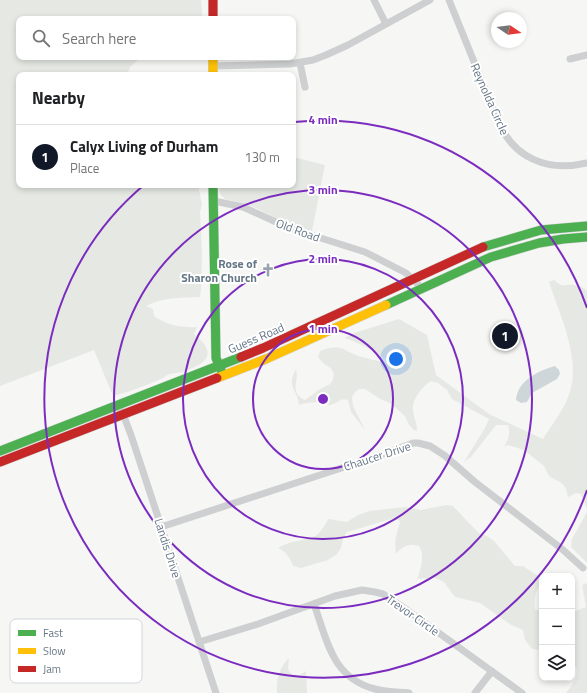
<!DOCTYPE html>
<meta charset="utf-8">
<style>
:root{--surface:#fff;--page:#f2f2f2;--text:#202124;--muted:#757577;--line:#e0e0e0;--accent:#111827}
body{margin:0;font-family:"Titillium Web",sans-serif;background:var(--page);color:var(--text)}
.controls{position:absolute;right:12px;bottom:12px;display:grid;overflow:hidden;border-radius:8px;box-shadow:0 2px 6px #0003}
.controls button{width:36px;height:36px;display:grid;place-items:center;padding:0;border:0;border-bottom:1px solid var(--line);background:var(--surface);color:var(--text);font:20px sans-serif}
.compass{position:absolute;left:491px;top:12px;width:36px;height:36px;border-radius:50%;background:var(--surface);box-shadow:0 2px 6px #0003;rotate:103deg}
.you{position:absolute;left:396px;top:359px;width:14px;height:14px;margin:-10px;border:3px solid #fff;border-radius:50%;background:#1a73e8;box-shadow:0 0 0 6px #1a73e833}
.badge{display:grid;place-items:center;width:26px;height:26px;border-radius:50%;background:var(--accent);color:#fff;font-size:13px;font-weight:700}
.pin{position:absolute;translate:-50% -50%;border:2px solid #fff;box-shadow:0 1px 4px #0006}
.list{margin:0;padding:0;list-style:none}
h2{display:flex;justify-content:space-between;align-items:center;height:52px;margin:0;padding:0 16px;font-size:17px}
h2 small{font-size:13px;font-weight:400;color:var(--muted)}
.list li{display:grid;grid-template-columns:26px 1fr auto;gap:12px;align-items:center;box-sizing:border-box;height:64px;padding:0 16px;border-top:1px solid var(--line)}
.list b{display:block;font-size:15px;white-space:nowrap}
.list p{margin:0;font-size:13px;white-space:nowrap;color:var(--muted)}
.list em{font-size:13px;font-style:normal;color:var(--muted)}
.icon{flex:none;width:22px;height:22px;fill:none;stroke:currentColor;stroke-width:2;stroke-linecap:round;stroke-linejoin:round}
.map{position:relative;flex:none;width:587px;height:693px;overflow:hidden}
.search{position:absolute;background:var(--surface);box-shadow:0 2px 6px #0003;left:16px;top:16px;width:280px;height:44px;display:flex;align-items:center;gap:10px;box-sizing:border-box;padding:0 14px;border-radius:8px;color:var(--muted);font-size:15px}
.panel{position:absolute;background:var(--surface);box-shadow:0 2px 6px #0003;left:16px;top:72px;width:280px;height:116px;border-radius:8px}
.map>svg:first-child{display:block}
</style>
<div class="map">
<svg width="587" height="693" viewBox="0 0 587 693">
<rect width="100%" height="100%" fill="#f6f6f5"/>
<path fill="#e6e9e3" d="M0,0H201L202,15L200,19H19V57H141L130,67L127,75H19V185H198L202,205L200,212L202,253L201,289L200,297C181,298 163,297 146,306L153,309L154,316C167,325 181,328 197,327L194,334C218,353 208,364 182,372C179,373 174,373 170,374C167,375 163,378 159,380C144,386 129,392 113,396L94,350L0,386Z
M293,157L325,165L312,231L289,225L252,206L225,199L220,194L219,185H293Z
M554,280C564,289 564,284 574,285C578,285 583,288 587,290V509L581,494L576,493L568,497C566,482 560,483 549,476L544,466L524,450L508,445L504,447C508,440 511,434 508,425H496L471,457L464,462L485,428L489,419L452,399L447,390L438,383L431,381C423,386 412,399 413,409C413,416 417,423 417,431L414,430L409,425L405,416L390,403L380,399L365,389H359L355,392L352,397L353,406L365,430L351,412L348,400C341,397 337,404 330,405C327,406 325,403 321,403C318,401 304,403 299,405C297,388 286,388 296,369C300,380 288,392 305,400L320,389L330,384L333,380L334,374L331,368L324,364L318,357L320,351C340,343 341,349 358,356C368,359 379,361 389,363C380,352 358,343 345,338L351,334L399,319L427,335L436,375L489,414L543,439C551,426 563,411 568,397C583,362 560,316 549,282Z
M447,505L453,506L467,521L480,534L487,536L494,541L515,566H523L540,577L542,576V582C535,590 534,599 535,610L542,609V650L532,649L525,640L523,630L511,625L480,603L455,597L444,582L435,578L417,579C421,569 425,556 419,546C409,543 403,546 396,554C394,542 396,534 400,523L399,520L391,519L347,532L343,539L341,548L336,555L328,560L301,568L293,566C290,557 286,552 278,548C289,541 300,541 312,538C318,536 326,525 328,519L347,522L358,515L369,511L405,507L421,510Z
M587,512V563L571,547L572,539Z
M587,583V693H566C572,685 579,677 576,667L572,665V611L573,612L586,607L582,585Z
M289,658L288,669L292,675H300L306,671L307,693H277C276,679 279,668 289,658Z"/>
<path fill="#cfd6da" d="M555,366L559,370L560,374L557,379L532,393L527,402L521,403L516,400C518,380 538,371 555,366Z"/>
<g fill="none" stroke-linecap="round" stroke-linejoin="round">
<g stroke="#d1d3d4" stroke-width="10">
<path id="fast" d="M213,185L216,358L221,370
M483,247L541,230L587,226
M386,305L491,257L539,243L563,239L587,237
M0,451L241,357"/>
</g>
<g stroke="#d1d3d4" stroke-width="10">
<path id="slow" d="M213,57V75
M217,378L266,359L386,305"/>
</g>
<g stroke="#d1d3d4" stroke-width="10">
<path id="jam" d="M213,0V19
M241,357L263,348L483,247
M0,462L217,378"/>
</g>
<path stroke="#cdcfd0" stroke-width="7" d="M374,0L386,24
M449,0L498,121C514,159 548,172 587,163
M570,59L587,55
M300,63L305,87
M213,66L290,64L313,60L326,55L348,45L430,0
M214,201L243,207L289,228L365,252L406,273L422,288
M118,405L123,414L131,435L216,693
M161,527L378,456L413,443H418L430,446L444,455L475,482L562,549L583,568
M314,604C327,640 332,678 375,689C386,692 398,692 409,693
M199,642L258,624L335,596L362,590L375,592L383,594L407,610L522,693
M475,693L492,671"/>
<use href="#fast" stroke="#4caf50" stroke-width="9"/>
<use href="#slow" stroke="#ffc107" stroke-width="9"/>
<use href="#jam" stroke="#c62828" stroke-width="9"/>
</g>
<g fill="none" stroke="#7b2cbf" stroke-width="2">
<circle cx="323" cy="399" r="70"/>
<circle cx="323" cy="399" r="140"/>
<circle cx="323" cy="399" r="209"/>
<path d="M587 490A279 279 0 1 1 144 185M294 122A279 279 0 0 1 587 308"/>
</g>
<defs>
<g id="church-bare" transform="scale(1.08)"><path d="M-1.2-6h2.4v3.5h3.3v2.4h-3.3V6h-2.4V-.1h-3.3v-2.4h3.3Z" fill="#98a3ad" stroke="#fff" stroke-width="2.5" paint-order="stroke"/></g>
</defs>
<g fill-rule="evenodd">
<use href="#church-bare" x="268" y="270"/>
</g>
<g text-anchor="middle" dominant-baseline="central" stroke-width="4" stroke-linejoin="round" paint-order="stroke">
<g font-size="12" fill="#657686" stroke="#fff">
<text transform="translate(490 99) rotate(66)">Reynolda Circle</text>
<text transform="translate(298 230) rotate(20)">Old Road</text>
<text transform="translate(256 338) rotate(-23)">Guess Road</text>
<text transform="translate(377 456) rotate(-18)">Chaucer Drive</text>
<text transform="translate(168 548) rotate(72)">Landis Drive</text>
<text transform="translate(413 615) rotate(35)">Trevor Circle</text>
</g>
<g font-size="12" font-weight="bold" fill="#657686" stroke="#fff" text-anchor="end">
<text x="257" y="263">Rose of<tspan x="257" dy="14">Sharon Church</tspan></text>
</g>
</g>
<rect x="10" y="619" width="132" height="64" rx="6" fill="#fff" stroke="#d1d6db" stroke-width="1"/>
<rect x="18" y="630" width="18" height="6" fill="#4caf50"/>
<rect x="18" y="648" width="18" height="6" fill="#ffc107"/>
<rect x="18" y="666" width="18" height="6" fill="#c62828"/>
<g font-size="11" fill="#657686">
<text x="43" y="637">Fast</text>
<text x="43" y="655">Slow</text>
<text x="43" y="673">Jam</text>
</g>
<circle cx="323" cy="399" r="6" fill="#7b2cbf" stroke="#fff" stroke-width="2"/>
<g font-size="12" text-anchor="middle" font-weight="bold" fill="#7b2cbf" stroke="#fff" stroke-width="4" stroke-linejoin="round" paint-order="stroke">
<text x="323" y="124">4 min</text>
<text x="323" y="194">3 min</text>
<text x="323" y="263">2 min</text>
<text x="323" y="333">1 min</text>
</g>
</svg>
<div class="controls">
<button>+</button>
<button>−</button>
<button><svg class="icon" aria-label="layers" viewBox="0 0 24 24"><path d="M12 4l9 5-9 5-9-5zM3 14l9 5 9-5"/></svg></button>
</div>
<svg class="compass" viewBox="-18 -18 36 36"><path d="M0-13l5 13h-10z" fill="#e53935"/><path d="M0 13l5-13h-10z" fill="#757577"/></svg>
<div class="you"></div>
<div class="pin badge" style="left:505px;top:336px">1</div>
<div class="search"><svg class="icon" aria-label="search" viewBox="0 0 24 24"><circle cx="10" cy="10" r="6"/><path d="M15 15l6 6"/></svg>Search here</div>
<section class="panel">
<h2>Nearby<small></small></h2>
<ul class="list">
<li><span class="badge">1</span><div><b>Calyx Living of Durham</b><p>Place</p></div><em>130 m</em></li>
</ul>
</section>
</div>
